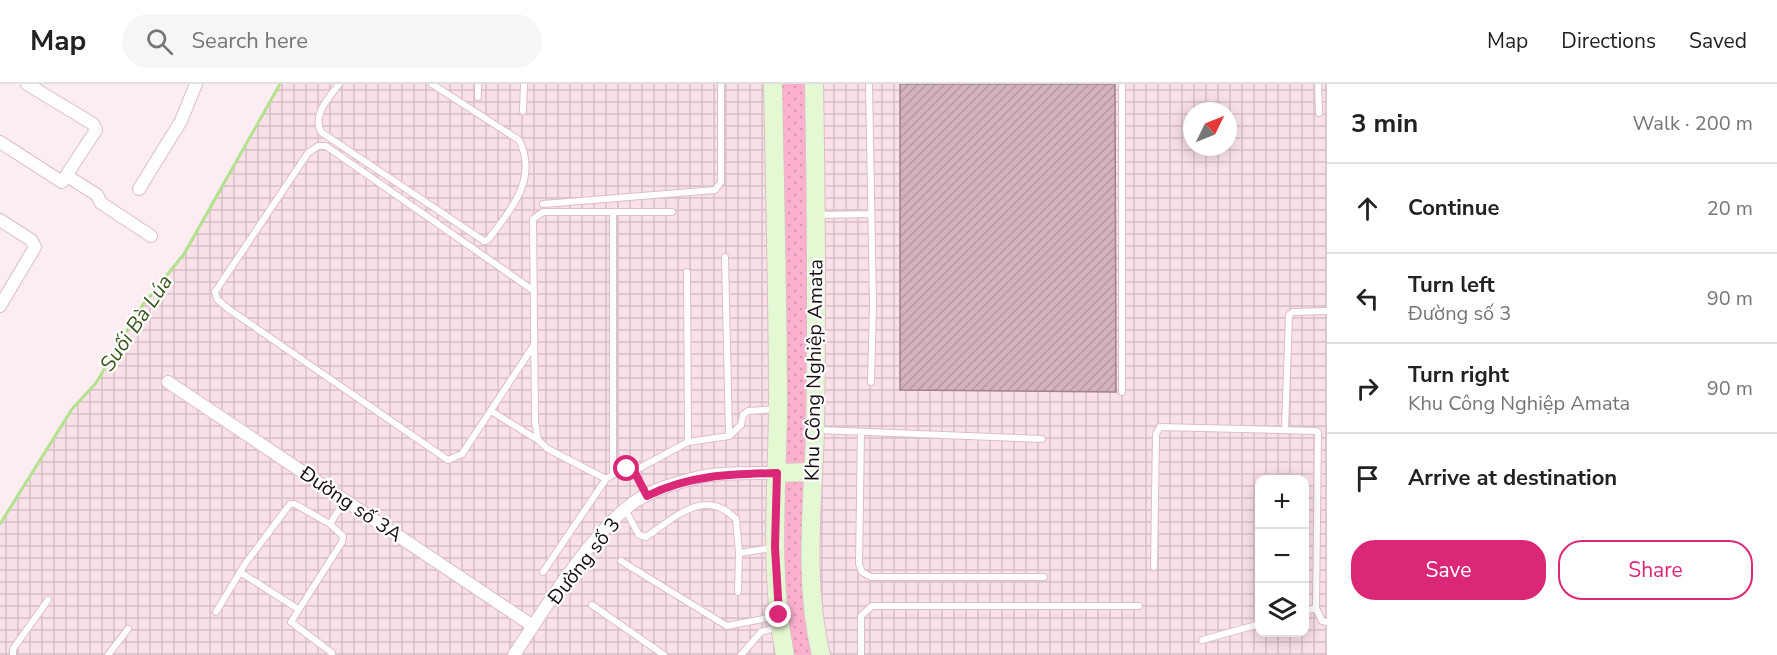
<!DOCTYPE html>
<meta charset="utf-8">
<style>
:root{--surface:#fff;--page:#f6f6f6;--text:#222;--muted:#767676;--line:#e0e0e0;--accent:#db2777}
body{margin:0;font-family:"Nunito Sans",sans-serif;background:var(--page);color:var(--text)}
.controls{position:absolute;right:18px;bottom:18px;display:grid;overflow:hidden;border-radius:12px;box-shadow:0 3px 15px #0003}
.controls button{width:54px;height:54px;display:grid;place-items:center;padding:0;border:0;border-bottom:2px solid var(--line);background:var(--surface);color:var(--text);font:30px sans-serif}
.compass{position:absolute;left:1183px;top:18px;width:54px;height:54px;border-radius:50%;background:var(--surface);box-shadow:0 3px 15px #0003;rotate:47deg}
.stop{position:absolute;width:18px;height:18px;margin:-14px;border:4px solid #db2777;border-radius:50%;background:#fff}
.stop.end{background:#db2777;border-color:#fff;box-shadow:0 2px 6px #0008}
.list{margin:0;padding:0;list-style:none}
h2{display:flex;justify-content:space-between;align-items:center;height:78px;margin:0;padding:0 24px;font-size:26px}
h2 small{font-size:20px;font-weight:400;color:var(--muted)}
.list li{display:grid;grid-template-columns:39px 1fr auto;gap:18px;align-items:center;box-sizing:border-box;height:90px;padding:0 24px;border-top:2px solid var(--line)}
.list b{display:block;font-size:22px;white-space:nowrap}
.list p{margin:0;font-size:20px;white-space:nowrap;color:var(--muted)}
.list em{font-size:20px;font-style:normal;color:var(--muted)}
.actions{display:flex;gap:12px;padding:18px 24px}
.actions a{flex:1;padding:14px 0;border:2px solid var(--accent);border-radius:24px;text-align:center;font-size:21px;color:var(--accent)}
.actions .main{background:var(--accent);color:#fff}
.icon{flex:none;width:33px;height:33px;fill:none;stroke:currentColor;stroke-width:2;stroke-linecap:round;stroke-linejoin:round}
.map{position:relative;flex:none;width:1327px;height:571px;overflow:hidden}
header{display:flex;align-items:center;gap:36px;box-sizing:border-box;height:84px;padding:0 30px;background:var(--surface);border-bottom:2px solid var(--line)}
header strong{font-size:28px}
nav{display:flex;gap:33px;margin-inline-start:auto;font-size:21px}
.search{width:420px;height:54px;background:var(--page);display:flex;align-items:center;gap:15px;box-sizing:border-box;padding:0 21px;border-radius:33px;color:var(--muted);font-size:22px}
main{display:flex}
aside{flex:1;background:var(--surface)}
.map>svg:first-child{display:block}
</style>
<header>
<strong>Map</strong>
<div class="search"><svg class="icon" aria-label="search" viewBox="0 0 24 24"><circle cx="10" cy="10" r="6"/><path d="M15 15l6 6"/></svg>Search here</div>
<nav><a>Map</a><a>Directions</a><a>Saved</a></nav>
</header>
<main>
<div class="map">
<svg width="1327" height="571" viewBox="0 0 1327 571">
<defs>
<pattern id="industrial-grid" width="8" height="8" patternUnits="userSpaceOnUse" patternTransform="scale(1.5)"><rect width="8" height="8" fill="#fae0e9"/><path d="M0 4h8M4 0v8" fill="none" stroke="#d6bfc7"/></pattern>
<pattern id="grass-dots" width="8" height="8" patternUnits="userSpaceOnUse" patternTransform="scale(1.5)"><rect width="8" height="8" fill="#fbb1ce"/><path d="M2 2h.1M6 6h.1" fill="none" stroke="#d797b0" stroke-width="1.8" stroke-linecap="round"/></pattern>
<pattern id="building-hatch" width="6" height="6" patternUnits="userSpaceOnUse" patternTransform="scale(1.5)"><rect width="6" height="6" fill="#d3b2be"/><path d="M-1 1l2-2M0 6l6-6M5 7l2-2" fill="none" stroke="#b598a2"/></pattern>
</defs>
<rect width="100%" height="100%" fill="#fbedf1"/>
<path fill="url(#industrial-grid)" fill-rule="evenodd" d="M280,0H1327V571H0V440L72,325L96,299L142,222L184,170ZM1192,27H1228V63H1192ZM1260,396H1304V548H1260Z"/>
<path fill="url(#grass-dots)" d="M779,0H808L807,385H782Z
M807,391L815,571H791L786,542L782,392Z"/>
<g fill="none" stroke-linecap="round" stroke-linejoin="round">
<path stroke="#b2e28c" stroke-width="3" d="M0,440L72,325L96,299L142,222L184,170L280,0"/>
</g>
<path fill="url(#building-hatch)" stroke="#a0818c" stroke-width="1.5" d="M900,0H1115L1116,308L900,306Z"/>
<g fill="none" stroke-linecap="round" stroke-linejoin="round">
<g stroke="#debdc9" stroke-width="8">
<path id="lane" d="M339,0C329,14 312,30 321,48L484,157L488,156C510,126 539,95 519,56L432,0
M869,0L873,220L871,298
M1122,0V308
M1318,0L1319,29
M478,13V0
M523,27L524,0
M543,120L715,106L721,98V0
M817,131L871,130
M725,173L729,352
M687,188L688,358
M534,207L326,62H318L308,69L215,208L217,215L227,224L448,376L462,370L534,261
M491,327L538,356
M1285,345L1289,231L1293,228L1327,227
M818,346L1042,355
M861,348L859,480L862,488L871,493H1044
M634,387L688,358L729,352L741,341L743,331L748,327L777,325
M613,391V128
M606,395L548,365L538,356L535,337L533,135L543,128H672
M625,425L639,451L646,453C673,435 705,402 736,435L739,469
M621,477L727,542L778,532
M1154,483L1156,350L1160,343L1316,347L1318,348L1316,524L1322,537L1327,538
M240,488L298,525
M543,488L606,395L619,387H634L647,412
M738,508L739,469L772,464
M592,521L664,571
M1304,527L1316,524
M216,528L245,480L290,420H295L330,440
M1202,556L1260,540
M332,569L291,538L342,458L343,452L330,440L345,416
M13,571V565L48,516
M108,571L128,545
M741,571L761,548L779,543
M861,571V532L872,522H1139"/>
</g>
<g stroke="#debdc9" stroke-width="14">
<path id="street" d="M0,58L62,98L96,46L93,40L27,0
M67,92L97,111L101,119L151,152
M139,105L181,37L196,0
M0,136L31,156L35,163L0,222
M168,298L533,542
M514,571C544,525 584,461 624,426C645,407 677,398 704,392C727,388 753,389 777,389"/>
</g>
<g stroke="#debdc9" stroke-width="20">
<path id="secondary" d="M773,0C775,109 778,218 778,327C777,408 769,491 785,571
M814,0C816,115 817,230 815,345C813,419 803,498 821,571
M777,389L813,388"/>
</g>
<use href="#lane" stroke="#fff" stroke-width="6"/>
<use href="#street" stroke="#fff" stroke-width="12"/>
<use href="#secondary" stroke="#e5f8d4" stroke-width="18"/>
</g>
<g fill="none" stroke-linecap="round" stroke-linejoin="round">
<path stroke="#db2777" stroke-width="8" d="M627,385L634,387L647,412C689,391 730,390 777,389L775,463L779,531"/>
</g>
<g text-anchor="middle" dominant-baseline="central" stroke-width="4.5" stroke-linejoin="round" paint-order="stroke">
<g font-size="20" fill="#1a0f14" stroke="#fff">
<text transform="translate(814 286) rotate(-89)">Khu Công Nghiệp Amata</text>
<text transform="translate(351 420) rotate(34)">Đường số 3A</text>
<text transform="translate(584 477) rotate(-52)">Đường số 3</text>
</g>
<g font-size="21" font-style="italic" fill="#39571d" stroke="#fff">
<text transform="translate(136 239) rotate(-56)">Suối Bà Lúa</text>
</g>
</g>
</svg>
<div class="controls">
<button>+</button>
<button>−</button>
<button><svg class="icon" aria-label="layers" viewBox="0 0 24 24"><path d="M12 4l9 5-9 5-9-5zM3 14l9 5 9-5"/></svg></button>
</div>
<svg class="compass" viewBox="-18 -18 36 36"><path d="M0-13l5 13h-10z" fill="#e53935"/><path d="M0 13l5-13h-10z" fill="#767676"/></svg>
<div class="stop" style="left:627px;top:385px"></div>
<div class="stop end" style="left:779px;top:531px"></div>
</div>
<aside>
<h2>3 min<small>Walk · 200 m</small></h2>
<ul class="list">
<li><svg class="icon" aria-label="ahead" viewBox="0 0 24 24"><path d="M12 20V5M6 11l6-6 6 6"/></svg><div><b>Continue</b></div><em>20 m</em></li>
<li><svg class="icon" aria-label="left" viewBox="0 0 24 24"><path d="M17 20v-9H6M10 6l-5 5 5 5"/></svg><div><b>Turn left</b><p>Đường số 3</p></div><em>90 m</em></li>
<li><svg class="icon" aria-label="right" viewBox="0 0 24 24"><path d="M7 20v-9h11M14 6l5 5-5 5"/></svg><div><b>Turn right</b><p>Khu Công Nghiệp Amata</p></div><em>90 m</em></li>
<li><svg class="icon" aria-label="arrive" viewBox="0 0 24 24"><path d="M6 21V4h12l-3 4 3 4H6"/></svg><div><b>Arrive at destination</b></div></li>
</ul>
<div class="actions"><a class="main">Save</a><a>Share</a></div>
</aside>
</main>
